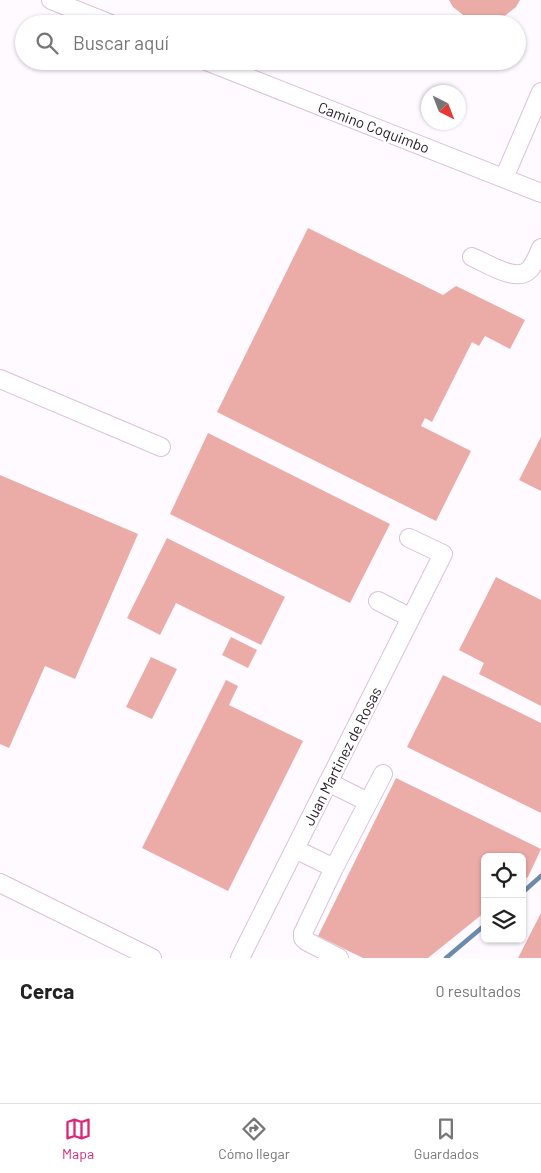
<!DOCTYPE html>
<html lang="es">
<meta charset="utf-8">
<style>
:root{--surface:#fff;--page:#f6f6f6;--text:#222;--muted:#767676;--line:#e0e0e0;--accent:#db2777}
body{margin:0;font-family:Barlow,sans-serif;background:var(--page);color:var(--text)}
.controls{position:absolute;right:15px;bottom:15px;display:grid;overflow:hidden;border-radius:8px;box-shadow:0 1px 4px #0004}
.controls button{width:45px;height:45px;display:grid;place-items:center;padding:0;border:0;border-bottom:1px solid var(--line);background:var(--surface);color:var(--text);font:25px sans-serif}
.compass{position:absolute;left:421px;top:85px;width:45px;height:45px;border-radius:50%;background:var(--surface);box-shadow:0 1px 4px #0004;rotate:138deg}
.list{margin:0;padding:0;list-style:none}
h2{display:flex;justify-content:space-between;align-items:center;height:65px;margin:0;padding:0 20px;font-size:21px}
h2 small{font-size:16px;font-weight:400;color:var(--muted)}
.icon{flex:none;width:28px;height:28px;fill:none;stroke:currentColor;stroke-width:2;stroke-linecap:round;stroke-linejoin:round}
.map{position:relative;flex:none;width:541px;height:958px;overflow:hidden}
.search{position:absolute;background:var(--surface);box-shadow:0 1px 4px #0004;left:15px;right:15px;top:15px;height:55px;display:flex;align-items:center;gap:12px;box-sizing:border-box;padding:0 18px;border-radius:28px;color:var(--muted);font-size:19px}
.sheet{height:145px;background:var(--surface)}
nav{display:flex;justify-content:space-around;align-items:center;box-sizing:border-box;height:70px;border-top:1px solid var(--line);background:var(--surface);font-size:14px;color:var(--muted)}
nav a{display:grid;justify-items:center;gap:2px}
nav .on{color:var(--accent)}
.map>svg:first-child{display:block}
</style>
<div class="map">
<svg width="541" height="958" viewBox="0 0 541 958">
<rect width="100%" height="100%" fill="#fffaff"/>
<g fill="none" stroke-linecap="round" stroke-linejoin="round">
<path stroke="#6c8baa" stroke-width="4.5" d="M522,893L541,876
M446,958L485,925"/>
</g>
<path fill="#ebaba6" d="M449,0H520L516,7L502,18L484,22L467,18L453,7Z
M308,228L443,295L456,286L525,320L510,349L485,336L479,346L472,342L432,422L425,418L421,426L471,451L436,521L217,412Z
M208,433L390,524L350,603L170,514Z
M541,437V491L519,480Z
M0,475L138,534L75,679L45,666L9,748L0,744Z
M167,538L285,597L261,645L176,603L160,635L127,618Z
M496,577L541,600V706L479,674L484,663L459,650Z
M231,637L257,650L248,668L222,655Z
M151,657L177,669L152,719L126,707Z
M443,675L541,723V813L407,747Z
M226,680L238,686L229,705L303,741L228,891L142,848Z
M396,778L541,849L528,877L522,881V857H485V912L428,958H363L318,936Z
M541,913V958H518Z"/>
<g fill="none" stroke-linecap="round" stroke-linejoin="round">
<g stroke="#d9c2d9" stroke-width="20">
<path id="minor" d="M51,0L111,24
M206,61L541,193
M504,178L541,92
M472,257C487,263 517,284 530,269C535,263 538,255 541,248
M0,379L161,447
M378,601L411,618
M328,782L368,802
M295,849L334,868
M0,883L152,958
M240,958L443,554L409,538
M339,958L306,941L303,938V933L334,868L383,774"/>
</g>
<use href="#minor" stroke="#fff" stroke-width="18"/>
</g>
<g text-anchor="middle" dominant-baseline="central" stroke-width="5" stroke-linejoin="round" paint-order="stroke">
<g font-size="15" fill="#241c24" stroke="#fff">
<text transform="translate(374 127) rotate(21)">Camino Coquimbo</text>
<text transform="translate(342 756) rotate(-63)">Juan Martinez de Rosas</text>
</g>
</g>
</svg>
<div class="controls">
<button><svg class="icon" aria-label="locate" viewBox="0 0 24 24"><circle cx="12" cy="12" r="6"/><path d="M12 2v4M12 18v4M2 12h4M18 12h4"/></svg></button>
<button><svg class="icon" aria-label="layers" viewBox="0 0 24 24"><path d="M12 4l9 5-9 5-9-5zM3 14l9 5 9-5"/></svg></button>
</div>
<svg class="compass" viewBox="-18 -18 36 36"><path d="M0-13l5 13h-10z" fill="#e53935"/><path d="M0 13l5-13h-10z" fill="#767676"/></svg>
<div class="search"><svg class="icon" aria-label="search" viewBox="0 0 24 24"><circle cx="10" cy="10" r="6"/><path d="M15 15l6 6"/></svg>Buscar aquí</div>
</div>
<section class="sheet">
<h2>Cerca<small>0 resultados</small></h2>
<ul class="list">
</ul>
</section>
<nav>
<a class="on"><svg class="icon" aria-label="map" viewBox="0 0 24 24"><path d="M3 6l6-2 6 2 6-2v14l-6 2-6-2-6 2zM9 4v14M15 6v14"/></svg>Mapa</a>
<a><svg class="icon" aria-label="directions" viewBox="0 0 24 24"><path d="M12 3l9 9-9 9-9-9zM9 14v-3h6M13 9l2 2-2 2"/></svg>Cómo llegar</a>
<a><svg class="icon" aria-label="saved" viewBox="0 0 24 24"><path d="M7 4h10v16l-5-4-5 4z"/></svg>Guardados</a>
</nav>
